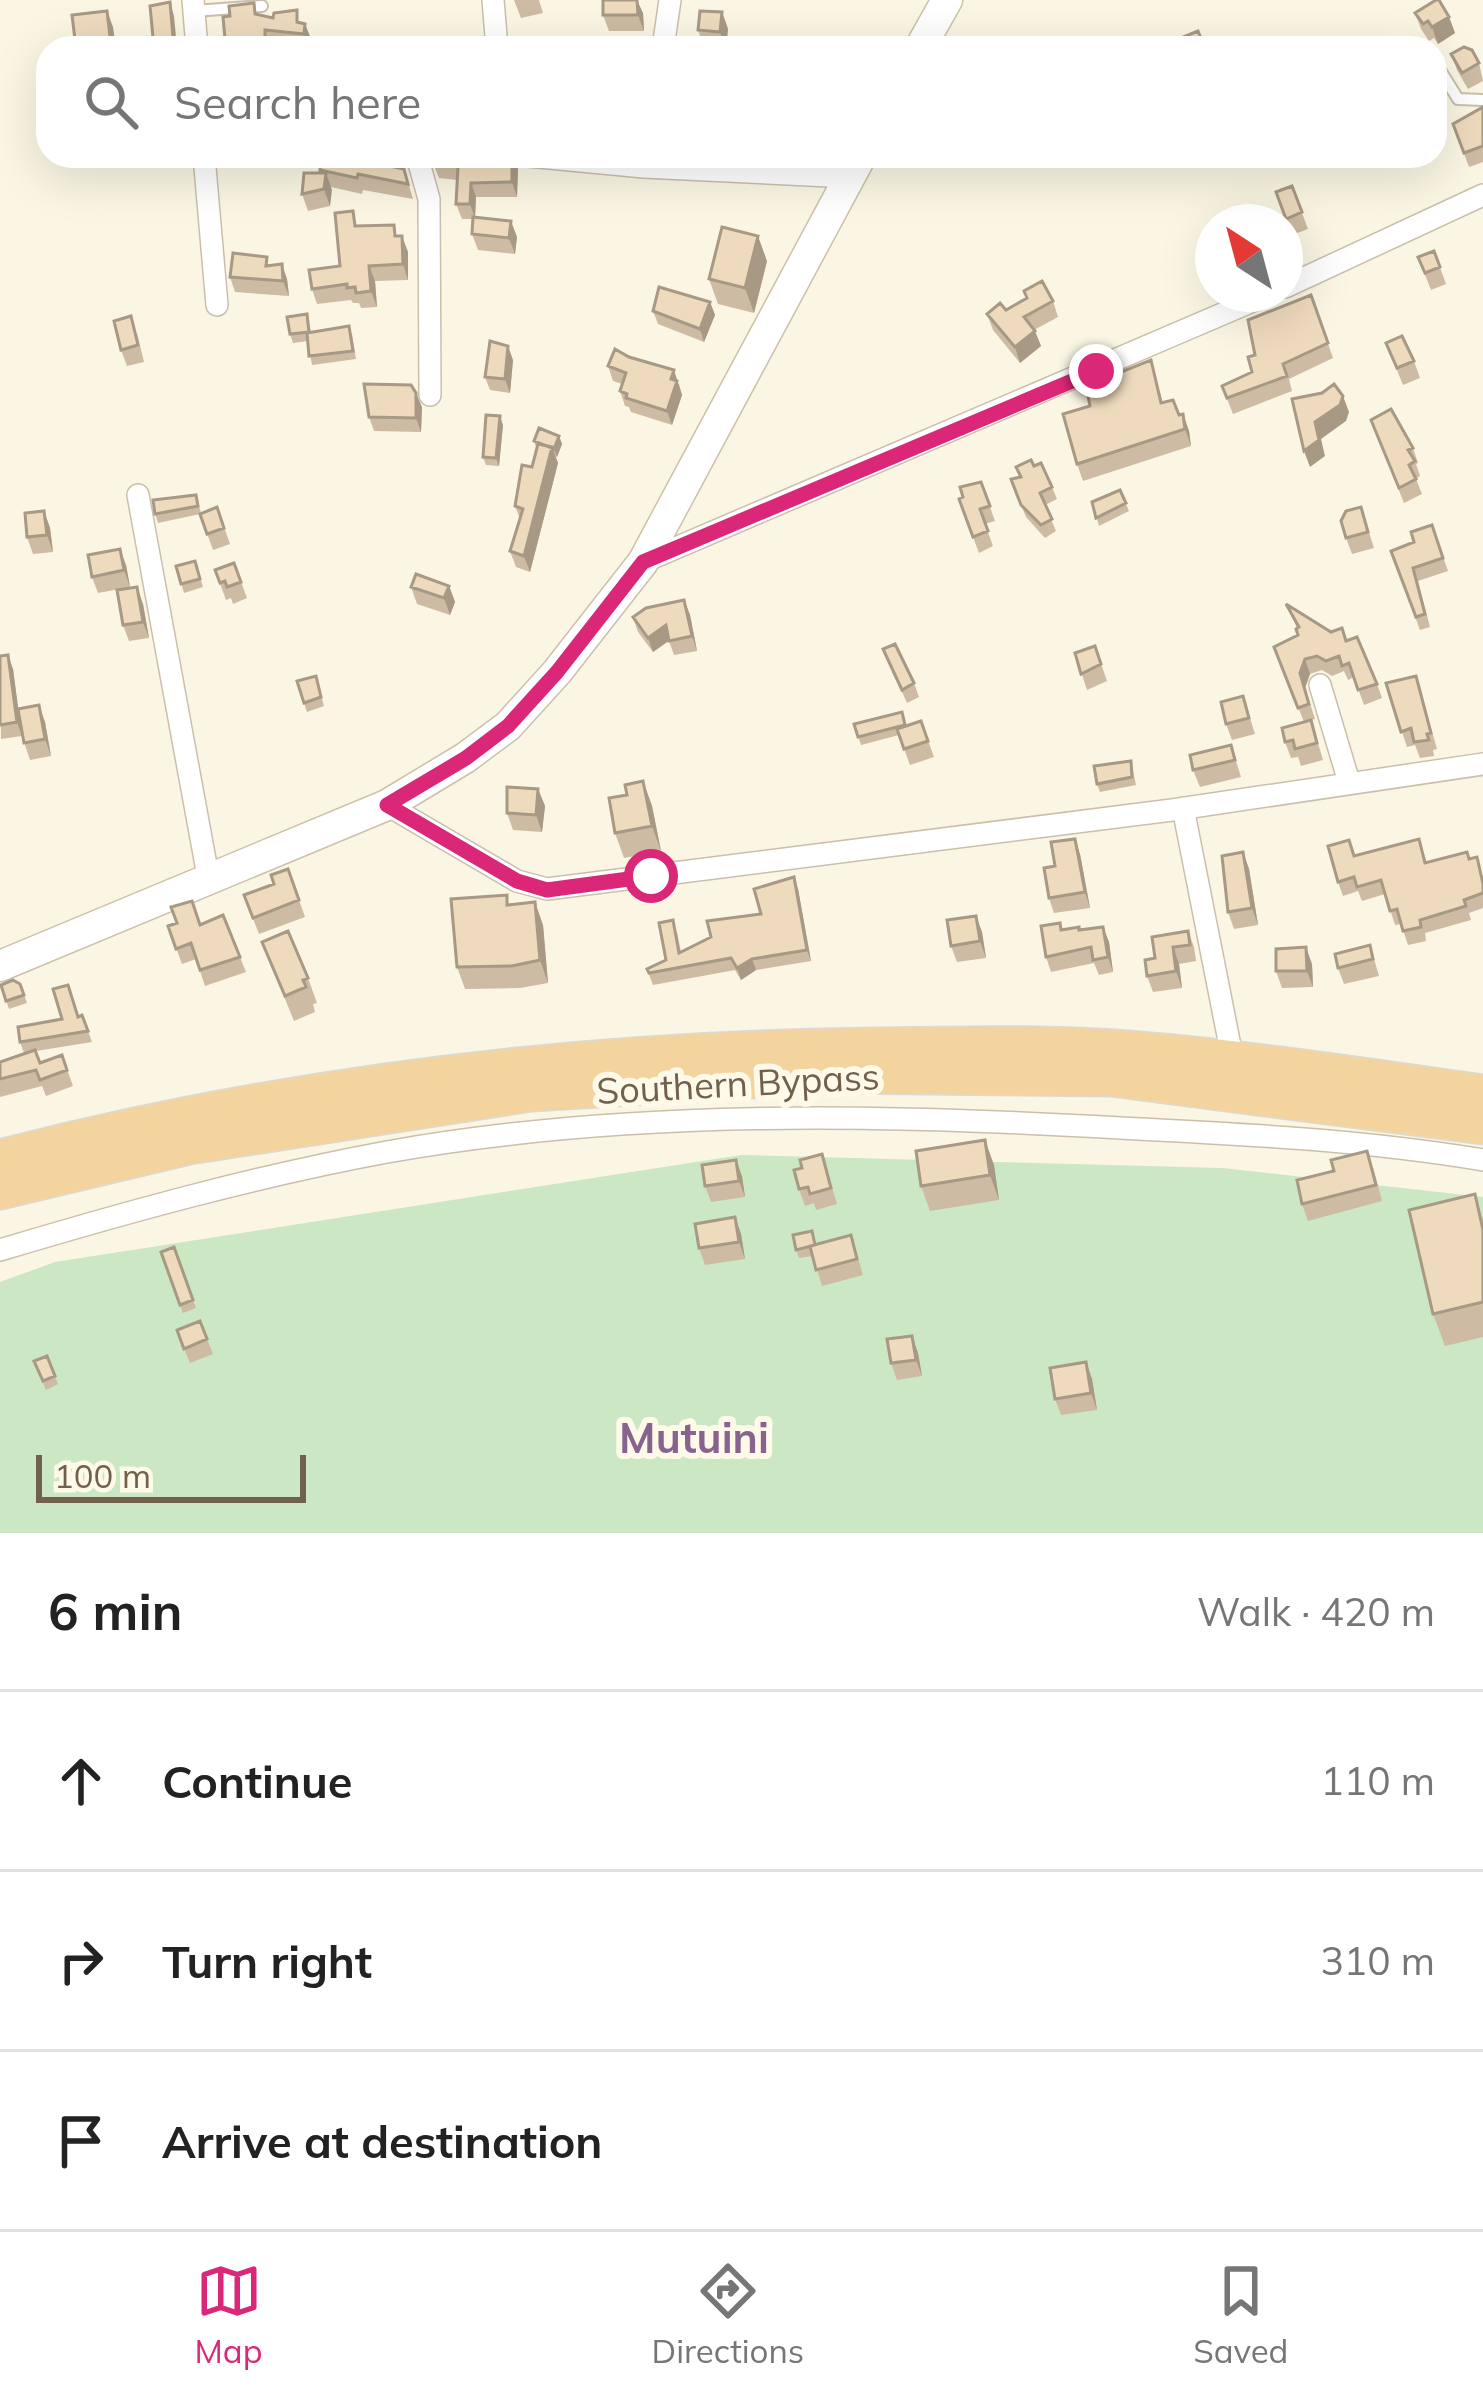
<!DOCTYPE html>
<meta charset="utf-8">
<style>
:root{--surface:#fff;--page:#f6f6f6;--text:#222;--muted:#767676;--line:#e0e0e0;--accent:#db2777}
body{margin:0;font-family:Mulish,sans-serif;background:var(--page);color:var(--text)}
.compass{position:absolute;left:1195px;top:204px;width:108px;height:108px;border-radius:50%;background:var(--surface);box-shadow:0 12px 48px #0002;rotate:324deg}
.scale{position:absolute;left:36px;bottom:30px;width:270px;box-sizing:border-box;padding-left:12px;border:6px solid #71604b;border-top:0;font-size:33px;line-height:42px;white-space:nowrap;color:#71604b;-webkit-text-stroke:9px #fef9e9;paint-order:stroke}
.stop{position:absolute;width:36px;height:36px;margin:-27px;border:9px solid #db2777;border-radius:50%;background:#fff}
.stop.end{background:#db2777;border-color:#fff;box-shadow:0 3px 12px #0008}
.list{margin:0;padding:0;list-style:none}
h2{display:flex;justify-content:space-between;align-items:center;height:156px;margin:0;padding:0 48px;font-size:51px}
h2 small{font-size:39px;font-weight:400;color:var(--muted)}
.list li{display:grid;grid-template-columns:78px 1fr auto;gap:36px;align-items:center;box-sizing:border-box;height:180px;padding:0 48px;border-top:3px solid var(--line)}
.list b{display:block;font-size:45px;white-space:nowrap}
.list em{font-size:39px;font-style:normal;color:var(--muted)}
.icon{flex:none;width:66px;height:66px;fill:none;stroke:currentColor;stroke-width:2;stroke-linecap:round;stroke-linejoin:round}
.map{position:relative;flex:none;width:1483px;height:1533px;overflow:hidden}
.search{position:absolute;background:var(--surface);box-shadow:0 12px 48px #0002;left:36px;right:36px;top:36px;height:132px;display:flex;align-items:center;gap:30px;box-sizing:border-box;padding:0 42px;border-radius:36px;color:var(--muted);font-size:45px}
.sheet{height:696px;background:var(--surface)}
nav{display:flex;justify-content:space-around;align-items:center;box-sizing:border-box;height:168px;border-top:3px solid var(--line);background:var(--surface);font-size:33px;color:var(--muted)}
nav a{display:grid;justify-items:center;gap:6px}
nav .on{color:var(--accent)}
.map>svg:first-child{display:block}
</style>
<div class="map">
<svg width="1483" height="1533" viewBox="0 0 1483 1533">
<rect width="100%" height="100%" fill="#faf6e3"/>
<path fill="#cbe7c3" d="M741,1155L1222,1168L1483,1197V1533H0V1282L55,1262Z"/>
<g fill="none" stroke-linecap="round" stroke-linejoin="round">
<g stroke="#cbbfab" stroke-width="14">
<path id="service" d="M194,11L262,6
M1440,70L1458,99L1483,100"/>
</g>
<g stroke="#cbbfab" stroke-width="24">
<path id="minor" d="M193,0L197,48
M493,0L497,48
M663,48L670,0
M204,156L217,305
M417,156L429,199L430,395
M528,156L644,167L850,177
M1285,287L1483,195
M138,495L208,876
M643,562L1269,294
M1320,685L1349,782
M387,805L517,881L547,889L1172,810L1483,764
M1183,808L1233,1061
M0,1250C127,1212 257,1176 387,1152C628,1109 878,1114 1121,1128C1241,1134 1364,1140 1483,1160"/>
</g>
<g stroke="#cec0a9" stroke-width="33">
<path id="secondary" d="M920,48L947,0
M0,966L387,805L465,758L508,726L557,672L643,562L861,156"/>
</g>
<g stroke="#ddd9d4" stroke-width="39">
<path id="trunk" d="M0,1158C286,1084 584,1049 879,1046C957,1045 1036,1043 1114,1048C1238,1057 1361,1076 1483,1093
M0,1191L189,1146L531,1093L833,1075L1111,1078L1483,1126"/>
</g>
<use href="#service" stroke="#fff" stroke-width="10"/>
<use href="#minor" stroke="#fff" stroke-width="21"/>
<use href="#secondary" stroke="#fff" stroke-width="30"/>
<use href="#trunk" stroke="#f3d49f" stroke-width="36"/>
</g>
<path fill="#cdbba3" d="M514,0H539L543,13L521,18Z
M722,12L728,29L726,48L704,47L698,30Z
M643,13L644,31H609L603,15Z
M1415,13L1449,17L1455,33L1438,44L1434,38L1429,41L1421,29Z
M258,15L305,24L311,39L310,48L271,46V48H228L225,39Z
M1451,54L1479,63L1483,81L1468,89L1457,70Z
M1483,107V162L1469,167L1453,124Z
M322,156H394L393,167L404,169L413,199L363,190L362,194L331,187L330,206L308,211L302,194L321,173Z
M433,156H513L518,168L517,197H476L475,217L517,237L515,254L478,250L472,234L473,219H462L456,204L457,180L439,178L433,163Z
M757,156H792L790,159Z
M1292,186L1308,229L1292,235L1276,192Z
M359,226L398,236L408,252V280L375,281L377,307L361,308L359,303H353L351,300L317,304L312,289L340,266Z
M1434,251L1446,284L1431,290L1418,257Z
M767,261L754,313L718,304L709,279Z
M270,265L287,279L289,296L235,292L230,277Z
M1311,295L1333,358L1289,379L1292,391L1233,414L1222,386L1252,372L1255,355Z
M1053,301L1058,317L1034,330L1041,346L1020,363L993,330L987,314Z
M710,302L715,315L704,342L658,324L653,311Z
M307,314L311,332L352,334L356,359L312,365L308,341L293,343L290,334Z
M137,333L144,362L127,366L121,350Z
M1386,343L1414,361L1420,378L1403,385Z
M513,360L510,393L490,390L485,377Z
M1151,360L1163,403L1179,415L1183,414L1189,431L1191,446L1083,481L1077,464L1090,406Z
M608,366L679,384L682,395L672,425L631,412L629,407L625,406L620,391L622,384L613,381Z
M422,407L421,432L374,431L369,417Z
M1371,420L1413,448L1418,463L1416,464L1420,476L1416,479L1422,494L1404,503Z
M503,425L499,466L486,465L483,457Z
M559,436L562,444L557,457L555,456L558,463L530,572L516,567L510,551L520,519L515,506L532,467L537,450L534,441Z
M1034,466L1052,487L1057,499L1045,505L1056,531L1045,538L1026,517L1011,479L1019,477L1016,467Z
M981,482L995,521L985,524L993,546L979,553L959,499Z
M1120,490L1129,511L1099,526L1092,502Z
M196,495L201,513L217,507L230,544L213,550L200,514L158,523L155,514Z
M1361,507L1374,548L1352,554L1346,538Z
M44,511L50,528L53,552L33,554L27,537Z
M1432,525L1448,571L1418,581L1430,627L1420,630L1391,551L1414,542Z
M195,561L203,587L184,593L176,566Z
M234,563L247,598L233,604L231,598L226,600L215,570Z
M126,565L130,587L98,593L92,577Z
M449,586L455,602L450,615L417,604L411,587Z
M684,600L690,615L697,651L674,655L669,641L653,652L638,632L633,617Z
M143,604L149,638L129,641L123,625Z
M1286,604L1346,641L1377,684L1382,698L1364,705L1354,677L1348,680L1344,671L1332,676L1322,670L1310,674L1305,688L1315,719L1311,720L1323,760L1301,766L1298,757L1291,758L1285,742L1304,722L1274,647L1298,635L1297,628Z
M1095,646L1107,681L1087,690L1075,653Z
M883,649L914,683L919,697L907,703Z
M0,656L13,669L18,709L45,722L51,756L30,760L22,736L1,739Z
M316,676L324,706L307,712L297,681Z
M1416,676L1437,749L1433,750L1434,756L1420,758L1415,745L1407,747L1386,683Z
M1243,696L1255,734L1232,740L1226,724Z
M921,721L934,757L910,765L899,735L861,745L854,724L906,726Z
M1231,745L1241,777L1200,787L1193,770Z
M1131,761L1136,785L1100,792L1097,784Z
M643,781L652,806L661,851L624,858L615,833L627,795Z
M538,789L545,806L542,832L513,830L507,813Z
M1419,839L1427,863L1467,852L1470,858L1483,876V908L1469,913L1471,920L1425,933L1426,941L1408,945L1401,924L1395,925L1385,894L1362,901L1358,891L1343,896L1338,882L1354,856Z
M1243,852L1249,869L1258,925L1234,929L1228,912Z
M1080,854L1090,908L1054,913L1049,898L1055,866Z
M288,869L305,917L259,934L244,895L274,884Z
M798,889L811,961L756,970L741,980L735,970L653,985L647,969L666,960L677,932L681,952L761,914Z
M510,904L543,925L548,983L520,988L465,989L457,967Z
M223,915L246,972L205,986L196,959L182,964L168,926L200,924Z
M976,916L982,932L986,958L957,962L951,946Z
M1060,923L1062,929L1080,930L1103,927L1109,942L1113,972L1099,975L1094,963L1051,972L1046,957Z
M1188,931L1194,947L1196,961L1179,964L1182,988L1153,992L1147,976L1155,958Z
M262,942L308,978L317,1003L313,1004L315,1012L294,1021Z
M1370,945L1379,976L1344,984L1338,968Z
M1312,964L1313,987L1282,988L1276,971Z
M20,984L27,1003L9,1009L1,985Z
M82,1015L92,1042L36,1051L40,1063L62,1055L73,1086L46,1096L42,1086L0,1097V1062L24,1053L20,1042Z
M822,1154L837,1204L816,1210L814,1203L805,1206L799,1189L802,1168Z
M994,1165L999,1200L930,1211L921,1186Z
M1373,1167L1382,1201L1308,1221L1302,1204L1334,1171Z
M742,1176L745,1197L711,1202L705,1186Z
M735,1217L741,1234L745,1259L705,1265L699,1248Z
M1483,1217V1337L1445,1346L1433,1314Z
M851,1235L863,1275L822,1286L813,1256L799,1258L796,1250Z
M174,1247L196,1308L183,1313L161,1252Z
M200,1321L213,1354L190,1363L177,1330Z
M912,1336L918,1353L922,1376L897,1380L891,1363Z
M47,1356L58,1384L46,1390L34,1361Z
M1086,1362L1092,1379L1097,1410L1061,1415L1055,1399Z"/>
<path fill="#a79984" d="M637,0L643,13L644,31L638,15Z
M170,2L174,16L177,48H174Z
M107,11L113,27L116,48H112L111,45Z
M722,12L728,29L726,48L720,32Z
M1449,17L1455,33L1438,44L1432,27Z
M305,24L311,39L310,48L304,34Z
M387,156H394L391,181L385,165Z
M512,156L518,168L517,197L512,182Z
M326,173L332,190L330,206L324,189Z
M471,183L476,197L475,219L470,204Z
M511,221L517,237L515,254L509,238Z
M402,236L408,252V280L403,264Z
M758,236L767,261L754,313L745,288Z
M282,264L287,279L289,296L283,281Z
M369,266L375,281L377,307L371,291Z
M710,302L715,315L704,342L700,329Z
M1035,331L1041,346L1020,363L1015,347Z
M508,346L513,360L510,393L505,379Z
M674,370L682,395L672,425L667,411Z
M416,393L422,407L421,432L416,418Z
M1343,396L1349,412L1346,421L1321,439L1325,456L1310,467L1304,451L1315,422Z
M1183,414L1189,431L1191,446L1185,429Z
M500,416L503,425L499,466L496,458Z
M559,436L562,444L557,457L554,449Z
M552,447L558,463L530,572L524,556Z
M44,511L50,528L53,552L47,535Z
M120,549L126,565L130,587L124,570Z
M449,586L455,602L450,615L444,598Z
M137,587L143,604L149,638L143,622Z
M684,600L690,615L697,651L692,636Z
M666,625L671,639L653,652L648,638Z
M8,655L13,669L22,736L17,722Z
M1305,659L1310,674L1305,688L1315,719L1300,673Z
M39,705L45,722L51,756L45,739Z
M643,781L652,806L661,851L652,826Z
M538,789L545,806L542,832L536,815Z
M1075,839L1080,854L1090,908L1085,892Z
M1243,852L1249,869L1258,925L1252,908Z
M794,877L798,889L811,961L807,950Z
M535,902L543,925L548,983L540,960Z
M976,916L982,932L986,958L980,941Z
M1103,927L1109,942L1113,972L1108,957Z
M1173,947L1179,964L1182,988L1176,971Z
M1306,947L1312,964L1313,987L1307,971Z
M752,959L756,970L741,980L737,968Z
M985,1140L994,1165L999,1200L990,1175Z
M736,1160L742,1176L745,1197L739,1181Z
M735,1217L741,1234L745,1259L739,1242Z
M912,1336L918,1353L922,1376L916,1360Z
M1086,1362L1092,1379L1097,1410L1091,1393Z"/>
<path fill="#eedabd" stroke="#a79984" stroke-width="3" d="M603,0H637L638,15H603Z
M1436,0H1439L1449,17L1432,27L1428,21L1423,24L1415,13Z
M170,2L174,48H154L150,6Z
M254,3L255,14L273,18L274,13L297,10V22L305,24L304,34L265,30V48H233V38L225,39L223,17L230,16L229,6Z
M107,11L111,45L76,48L72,15Z
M700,11L722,12L720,32L698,30Z
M1198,31L1205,48H1182L1178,39Z
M339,42L381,44L379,48H338Z
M1464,47L1472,50L1479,63L1462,73L1451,54Z
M1483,107V146L1464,153L1453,124Z
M322,156H387L385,165L404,169L408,184L358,174L357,178L320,170Z
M433,156H512V182L471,183L470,204H456L458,166L433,163Z
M304,173H326L324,189L302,194Z
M1292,186L1302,212L1286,219L1276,192Z
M353,211L355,226L394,225L395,236H402L403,264L369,266L371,291L356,293L355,287L347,288V284L312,289L309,270L340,266L335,213Z
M473,217L511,221L509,238L472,234Z
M722,227L758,236L745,288L709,279Z
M1434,251L1440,267L1425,273L1418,257Z
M233,253L267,257L266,266L282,264L283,281L230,277Z
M1042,281L1053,301L1024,317L1035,331L1015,347L987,314L1000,303L1006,310L1027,298L1024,291Z
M659,287L710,302L700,329L653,311Z
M1311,295L1328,343L1283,364L1287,376L1227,398L1222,386L1252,372L1248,357L1255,355L1248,320Z
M307,314L309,332L290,334L287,317Z
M131,316L138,345L121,350L114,321Z
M349,326L353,351L309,356L307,333Z
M1402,336L1414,361L1397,368L1386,343Z
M490,341L508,346L505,379L485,377Z
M615,349L629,357L674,370L671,379L677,381L667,411L626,398L627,394L620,391L626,373L608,366Z
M1151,360L1161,403L1173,400L1179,415L1183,414L1185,429L1077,464L1063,414L1090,406L1086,386Z
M364,384L411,385L416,393V418L369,417Z
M1334,384L1343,396L1340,405L1315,422L1319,440L1304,451L1292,399L1322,393Z
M1391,409L1413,448L1408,450L1415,461L1409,465L1416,479L1399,488L1371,420Z
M486,415L500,416L496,458L483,457Z
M539,428L559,436L554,449L534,441Z
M538,444L552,447L524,556L510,551L523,509L515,506L522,465L532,467Z
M1031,460L1034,466L1041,463L1052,487L1040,493L1052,519L1041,525L1021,505L1011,479L1021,477L1016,467Z
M981,482L990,506L980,509L988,531L973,537L959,499L963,497L960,487Z
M1120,490L1126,503L1096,518L1092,502Z
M196,495L198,506L155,514L153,500Z
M217,507L224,528L207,534L200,514Z
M1361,507L1368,532L1346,538L1341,521L1346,511Z
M44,511L47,535L27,537L25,513Z
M1432,525L1443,558L1413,568L1425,614L1416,617L1391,551L1414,542L1411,532Z
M120,549L124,570L92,577L88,555Z
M195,561L200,579L181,584L176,566Z
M234,563L241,582L227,587L225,581L220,583L215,570Z
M416,574L449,586L444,598L411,587Z
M137,587L143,622L123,625L117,590Z
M684,600L692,636L669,641L666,625L648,638L633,617L646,608Z
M1286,604L1331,632L1342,628L1346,641L1357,637L1377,684L1358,690L1349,663L1342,666L1339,656L1326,661L1317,656L1305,659L1300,673L1309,704L1298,708L1274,647L1298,635L1296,629L1299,627Z
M895,644L914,683L902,690L883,649Z
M1095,646L1101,664L1081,674L1075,653Z
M8,655L17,722L0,725V656Z
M316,676L321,697L304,703L297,681Z
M1416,676L1431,733L1427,734L1429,740L1414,742L1411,728L1401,732L1386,683Z
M1243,696L1249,718L1226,724L1221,702Z
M39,705L45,739L24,743L18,709Z
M902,712L905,725L858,737L854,724Z
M1311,720L1317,743L1295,749L1293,740L1285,742L1282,728Z
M921,721L928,741L904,749L897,729Z
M1231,745L1235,760L1193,770L1190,755Z
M1131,761L1132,777L1097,784L1094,766Z
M643,781L652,826L615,833L609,798L627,795L625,785Z
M507,787L538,789L536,815L507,813Z
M1075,839L1085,892L1049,898L1044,868L1055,866L1051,842Z
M1419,839L1425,863L1467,852L1469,859L1477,857L1483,884V893L1464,900L1466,906L1420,920L1421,927L1403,931L1397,909L1390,911L1381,880L1357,887L1354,877L1338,882L1328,846L1349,840L1354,856Z
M1243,852L1252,908L1228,912L1222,856Z
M288,869L299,900L253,918L244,895L274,884L271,875Z
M794,877L807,950L752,959L737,968L731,958L649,973L647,969L666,960L659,923L673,920L679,953L711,937L707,921L761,914L754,889Z
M507,895V905L535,902L540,960L512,966L457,967L451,899Z
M192,901L200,925L223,915L240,957L200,970L191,943L176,949L168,926L177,923L171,907Z
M976,916L980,941L951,946L947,920Z
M1060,923L1061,930L1079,927V930L1103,927L1108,957L1093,960L1091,947L1046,957L1041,926Z
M288,931L308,978L303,980L306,987L285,996L262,942Z
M1188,931L1190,945L1173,947L1176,971L1147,976L1145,960L1155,958L1152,937Z
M1370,945L1373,959L1338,968L1335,954Z
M1306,947L1307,971H1276V949Z
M13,980L20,984L24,995L6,1001L1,985Z
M68,985L78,1017L82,1015L88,1031L20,1042L18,1027L62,1019L53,989Z
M35,1050L40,1063L62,1055L67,1070L40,1080L36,1070L0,1079V1062Z
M985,1140L990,1175L921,1186L916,1151Z
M1367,1151L1376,1185L1302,1204L1297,1180L1334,1171L1331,1160Z
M822,1154L831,1188L810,1194L808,1187L799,1189L794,1170L802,1168L800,1160Z
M736,1160L739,1181L705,1186L702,1165Z
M1475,1194L1483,1230V1302L1433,1314L1409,1210Z
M735,1217L739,1242L699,1248L695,1224Z
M812,1231L815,1245L796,1250L793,1235Z
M851,1235L857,1259L816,1270L810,1246Z
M174,1247L193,1300L180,1305L161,1252Z
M200,1321L207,1339L184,1349L177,1330Z
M912,1336L916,1360L891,1363L887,1339Z
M47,1356L55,1376L43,1381L34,1361Z
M1086,1362L1091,1393L1055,1399L1050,1368Z"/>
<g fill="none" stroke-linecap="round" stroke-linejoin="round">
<path stroke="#db2777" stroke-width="15" d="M651,876L547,890L517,881L387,805L466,758L508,726L557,672L643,562L1096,371"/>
</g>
<g text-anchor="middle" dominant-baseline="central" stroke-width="12" stroke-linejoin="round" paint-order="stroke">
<g font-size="36" fill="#71604b" stroke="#fef9e9">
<text transform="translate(738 1083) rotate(-3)">Southern Bypass</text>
</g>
<g font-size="42" font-weight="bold" fill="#87638d" stroke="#fef9e9">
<text x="694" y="1437">Mutuini</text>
</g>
</g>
</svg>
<svg class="compass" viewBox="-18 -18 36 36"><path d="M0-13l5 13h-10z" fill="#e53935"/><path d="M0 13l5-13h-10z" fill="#767676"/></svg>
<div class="scale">100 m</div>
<div class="stop" style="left:651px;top:876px"></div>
<div class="stop end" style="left:1096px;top:371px"></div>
<div class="search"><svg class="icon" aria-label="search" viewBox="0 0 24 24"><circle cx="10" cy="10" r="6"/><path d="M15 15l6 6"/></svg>Search here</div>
</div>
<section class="sheet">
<h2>6 min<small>Walk · 420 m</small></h2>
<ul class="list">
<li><svg class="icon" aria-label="ahead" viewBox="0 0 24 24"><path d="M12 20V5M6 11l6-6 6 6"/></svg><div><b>Continue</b></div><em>110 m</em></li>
<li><svg class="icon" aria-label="right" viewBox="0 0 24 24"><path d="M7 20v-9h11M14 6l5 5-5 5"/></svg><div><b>Turn right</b></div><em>310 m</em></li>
<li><svg class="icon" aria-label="arrive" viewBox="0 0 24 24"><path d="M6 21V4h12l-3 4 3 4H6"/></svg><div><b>Arrive at destination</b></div></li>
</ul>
</section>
<nav>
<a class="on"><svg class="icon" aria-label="map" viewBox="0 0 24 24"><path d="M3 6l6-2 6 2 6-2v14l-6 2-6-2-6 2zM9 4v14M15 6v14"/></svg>Map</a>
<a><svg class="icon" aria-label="directions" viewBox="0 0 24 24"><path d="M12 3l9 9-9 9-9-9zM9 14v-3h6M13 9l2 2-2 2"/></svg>Directions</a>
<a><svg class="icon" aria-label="saved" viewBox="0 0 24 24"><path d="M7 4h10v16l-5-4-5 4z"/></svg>Saved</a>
</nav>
